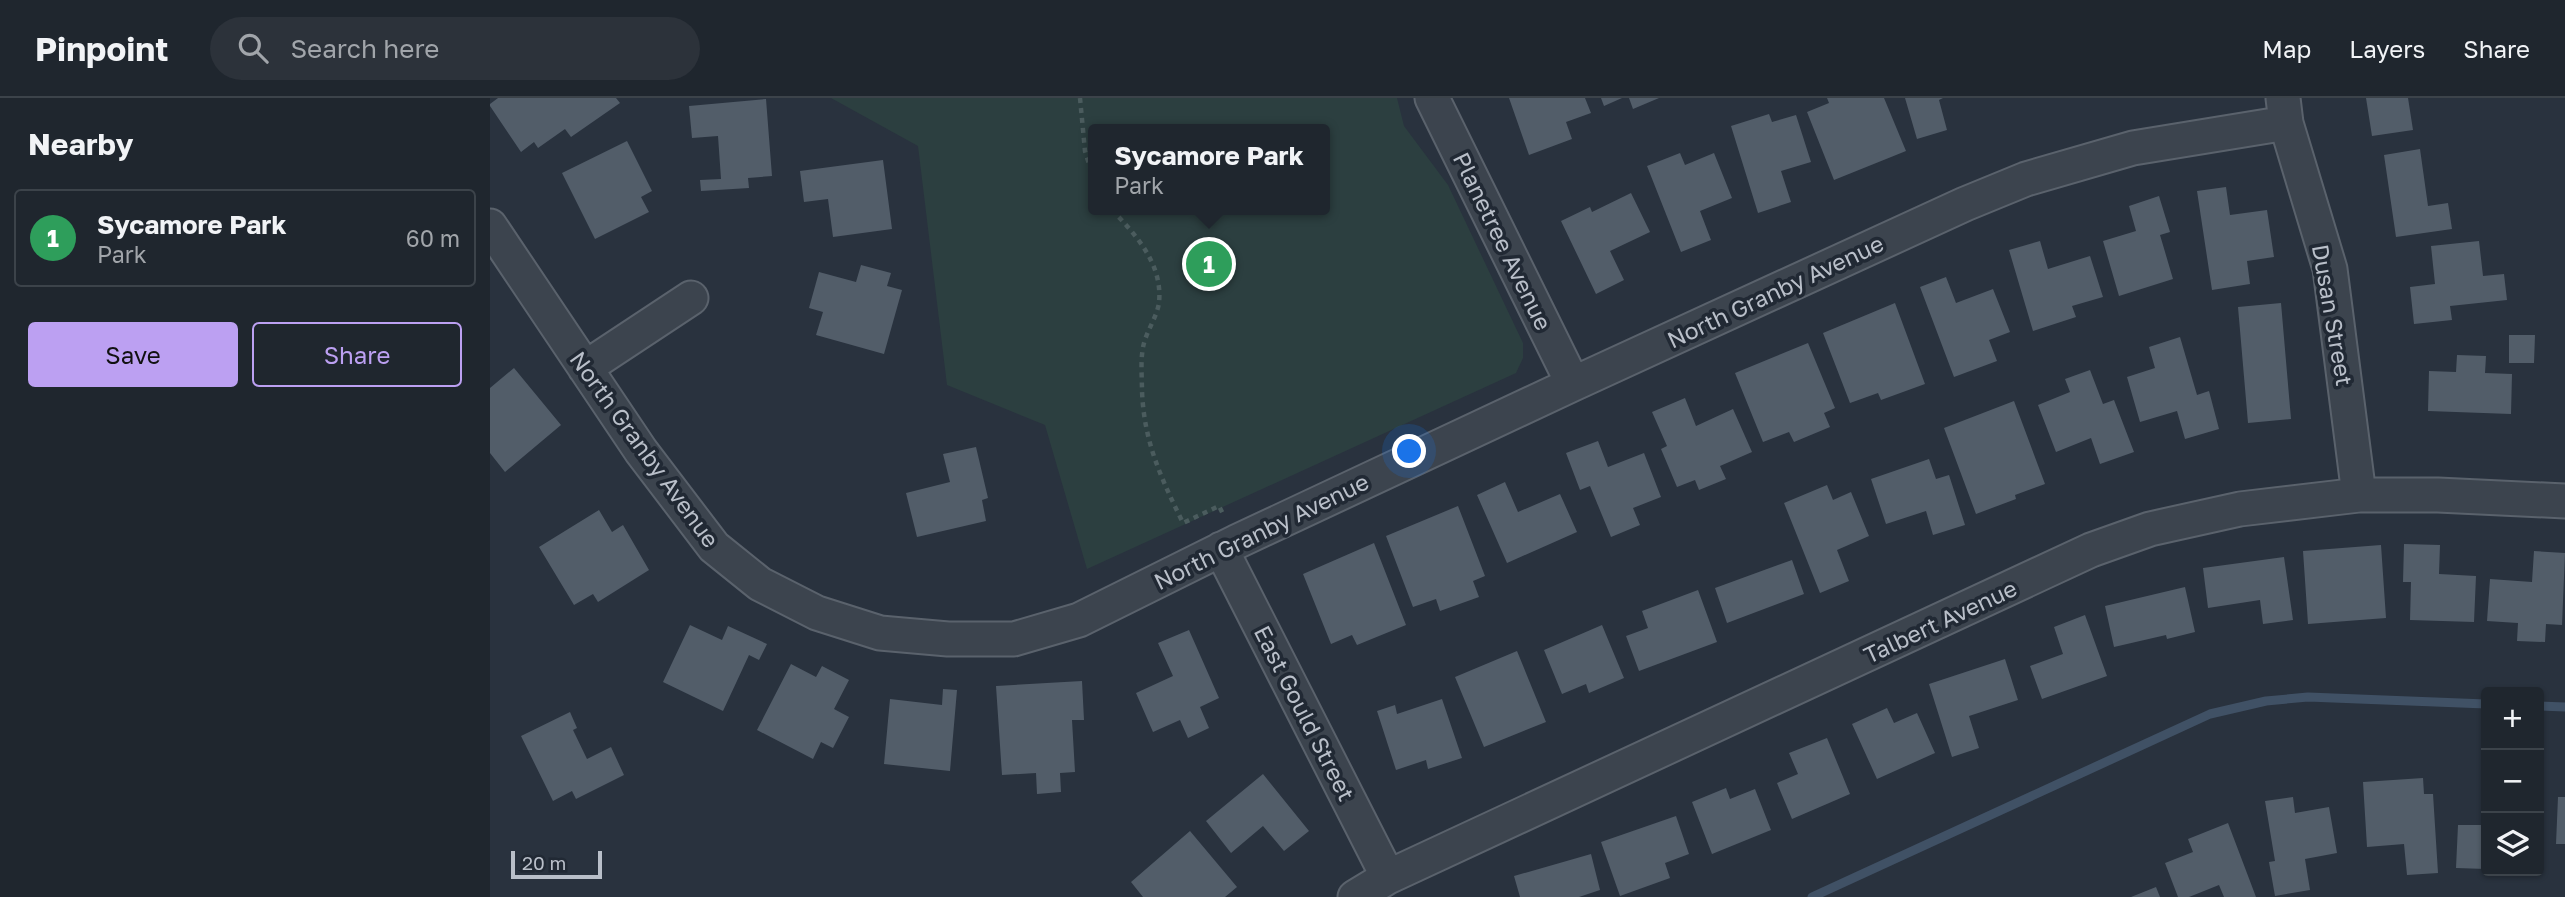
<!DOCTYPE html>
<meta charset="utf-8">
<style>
:root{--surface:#1f262e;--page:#2c323a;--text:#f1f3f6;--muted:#a1a5aa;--line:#3c434a;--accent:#bca0f2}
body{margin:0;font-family:"Golos Text",sans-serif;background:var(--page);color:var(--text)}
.controls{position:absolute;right:21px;bottom:21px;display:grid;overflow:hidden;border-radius:7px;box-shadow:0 2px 5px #0004}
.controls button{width:63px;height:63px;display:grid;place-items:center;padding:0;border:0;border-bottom:2px solid var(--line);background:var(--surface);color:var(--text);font:35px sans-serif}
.scale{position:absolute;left:21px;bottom:18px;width:91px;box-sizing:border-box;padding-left:7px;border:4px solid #b9bfc9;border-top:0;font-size:19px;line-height:24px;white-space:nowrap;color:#b9bfc9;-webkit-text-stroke:5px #212934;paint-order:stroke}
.you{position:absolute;left:920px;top:354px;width:24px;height:24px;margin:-18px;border:5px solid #fff;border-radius:50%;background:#1a73e8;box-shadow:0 0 0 10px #1a73e833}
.badge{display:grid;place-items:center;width:46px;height:46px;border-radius:50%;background:var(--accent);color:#fff;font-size:23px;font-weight:700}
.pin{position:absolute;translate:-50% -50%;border:4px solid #fff;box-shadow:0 2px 7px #0006}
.popup{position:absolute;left:598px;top:26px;width:242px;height:91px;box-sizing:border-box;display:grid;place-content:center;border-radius:7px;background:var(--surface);filter:drop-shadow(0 2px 5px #0005);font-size:23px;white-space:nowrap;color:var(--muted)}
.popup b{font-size:26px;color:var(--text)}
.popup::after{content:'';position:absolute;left:50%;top:100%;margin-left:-14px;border:14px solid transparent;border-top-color:var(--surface)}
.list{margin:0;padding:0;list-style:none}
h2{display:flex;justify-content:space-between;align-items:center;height:91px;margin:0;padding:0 28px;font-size:30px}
h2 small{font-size:23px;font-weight:400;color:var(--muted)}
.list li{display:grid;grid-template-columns:46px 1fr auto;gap:21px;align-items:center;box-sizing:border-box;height:98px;margin:0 14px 14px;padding:0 14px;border:2px solid var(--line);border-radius:7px}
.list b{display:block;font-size:26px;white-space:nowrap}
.list p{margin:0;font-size:23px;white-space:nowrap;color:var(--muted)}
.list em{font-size:23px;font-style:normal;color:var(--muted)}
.actions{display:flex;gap:14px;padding:21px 28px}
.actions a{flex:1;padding:16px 0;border:2px solid var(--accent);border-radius:7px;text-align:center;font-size:24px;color:var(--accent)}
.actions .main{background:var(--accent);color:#111}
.icon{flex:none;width:38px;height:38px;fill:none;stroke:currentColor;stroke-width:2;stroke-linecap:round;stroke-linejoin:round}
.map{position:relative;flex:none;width:2075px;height:799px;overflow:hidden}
header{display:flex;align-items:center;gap:42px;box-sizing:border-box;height:98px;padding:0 35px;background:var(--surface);border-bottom:2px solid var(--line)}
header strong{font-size:33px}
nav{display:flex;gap:38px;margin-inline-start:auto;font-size:24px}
.search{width:490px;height:63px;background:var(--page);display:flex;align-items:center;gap:18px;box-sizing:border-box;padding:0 24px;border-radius:38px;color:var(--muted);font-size:26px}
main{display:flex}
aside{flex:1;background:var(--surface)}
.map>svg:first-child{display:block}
</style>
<header>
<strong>Pinpoint</strong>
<div class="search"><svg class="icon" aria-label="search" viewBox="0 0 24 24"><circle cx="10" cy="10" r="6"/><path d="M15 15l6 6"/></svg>Search here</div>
<nav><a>Map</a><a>Layers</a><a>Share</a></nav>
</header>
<main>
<aside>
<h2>Nearby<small></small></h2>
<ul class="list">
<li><span class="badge" style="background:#2e9e5b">1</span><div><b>Sycamore Park</b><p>Park</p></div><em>60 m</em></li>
</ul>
<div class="actions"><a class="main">Save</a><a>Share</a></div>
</aside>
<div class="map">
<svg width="2075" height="799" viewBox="0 0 2075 799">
<rect width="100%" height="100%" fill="#29323e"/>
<path fill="#2c3f40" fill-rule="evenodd" d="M341,0H907L914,28L958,87L1033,245V260L1026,275L597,471L555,327L457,287L428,48ZM604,31H834V112H604Z"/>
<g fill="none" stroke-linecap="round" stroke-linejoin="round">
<path stroke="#405165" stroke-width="9" d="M2049,608L2075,609
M1322,799L1720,616L1776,603L1818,599L1996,606"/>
</g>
<path fill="#525d69" d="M8,0H126L130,5L81,39L75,31L48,50L44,44L31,54L0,8V6Z
M1019,0H1095L1101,15L1076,24L1082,41L1039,57Z
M1111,0H1132L1114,8Z
M1139,0H1169L1143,11Z
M1337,0H1394L1416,53L1344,82L1317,14L1339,5Z
M1415,0H1453L1449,2L1457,32L1427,41Z
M1876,0H1918L1923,32L1882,38Z
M276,1L282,78L258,80L259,90L211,93L210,82L231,81L228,38L202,40L199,8Z
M1279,16L1282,24L1306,17L1321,64L1291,73L1301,104L1268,115L1241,28Z
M137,43L162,93L151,99L159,114L105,141L72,75Z
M1930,51L1938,108L1958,105L1962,131L1906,139L1894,57Z
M1190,55L1195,67L1224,55L1242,100L1210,113L1221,142L1191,154L1157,68Z
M393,62L402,131L343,139L338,101L314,104L310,73Z
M1736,89L1740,117L1777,112L1784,159L1757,163L1760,186L1722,192L1707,93Z
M1141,95L1160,134L1120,153L1134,182L1106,196L1071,123L1100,109L1102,114Z
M1669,98L1680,134L1670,137L1683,181L1629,198L1613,143L1646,133L1639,108Z
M1550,143L1558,171L1600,158L1613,199L1582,208L1586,219L1543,233L1519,152Z
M1989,143L1993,178L2014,176L2017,202L1960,208L1962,222L1924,226L1920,189L1945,186L1941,148Z
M371,167L401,175L397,188L412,192L394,256L326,237L333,214L319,210L329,174L366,184Z
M1456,179L1466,205L1503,191L1520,234L1499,242L1507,263L1464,279L1430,189Z
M1405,205L1435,286L1391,302L1388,295L1360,305L1333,235Z
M1791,205L1801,321L1758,325L1748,209Z
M2019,237H2045L2044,265H2019Z
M1690,239L1707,297L1719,293L1729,331L1695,341L1687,313L1650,324L1637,279L1665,270L1659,249Z
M1318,245L1345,310L1334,315L1340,329L1304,344L1299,334L1273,344L1245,275Z
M1967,257L1996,258L1995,275L2022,276L2021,316L1938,313L1939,273L1966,274Z
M24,270L71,327L15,374L0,355V290Z
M1600,272L1613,306L1624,302L1644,354L1610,366L1601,340L1566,354L1548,307L1580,294L1575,281Z
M1195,300L1206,328L1243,311L1262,354L1230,368L1236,381L1209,392L1205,382L1187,389L1171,351L1177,348L1162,314Z
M1524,303L1555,386L1525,397L1526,401L1486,416L1454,330Z
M1108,343L1118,369L1154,355L1171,399L1143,410L1150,427L1121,439L1100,388L1090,392L1076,355Z
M486,349L498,400L492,402L496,423L427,439L416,395L460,384L453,356Z
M1439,361L1446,381L1459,377L1475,427L1443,437L1436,413L1396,426L1381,381Z
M1015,384L1028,414L1070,396L1087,434L1017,465L987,397Z
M1337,387L1343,402L1361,394L1379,438L1347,452L1359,483L1330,495L1294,405Z
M968,408L995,478L983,483L989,499L950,513L946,501L923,509L896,438Z
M109,412L122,434L133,427L159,472L108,504L103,496L84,507L49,449Z
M884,445L916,527L867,547L862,537L841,546L813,476Z
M1914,446L1950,447L1949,476L1986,478L1984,524L1920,522L1921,484H1913Z
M1891,447L1896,520L1818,526L1813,453Z
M2044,453L2075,455L2072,527L2056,526L2055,544L2027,543L2028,525L1997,523L2000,481L2042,484Z
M1794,459L1803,522L1773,526L1770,502L1718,510L1713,470Z
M1302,462L1314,496L1237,525L1225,490Z
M1695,489L1705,534L1677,541L1676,537L1624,549L1615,508Z
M1208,492L1227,544L1149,573L1136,538L1158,530L1152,513Z
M1595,517L1617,578L1552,601L1540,568L1573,556L1564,529Z
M200,527L232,542L238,528L277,546L269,562L259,557L233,613L173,584Z
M1112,527L1134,580L1099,595L1096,586L1072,596L1054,552Z
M699,532L729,600L710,609L719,630L698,640L690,622L663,634L646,595L683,578L668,545Z
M1027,553L1056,624L994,649L965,579Z
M1515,561L1528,602L1479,618L1489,650L1462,659L1439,586Z
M301,566L326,579L332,568L359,582L344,611L359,619L343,650L331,644L323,661L267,632Z
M592,583L594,622H582L585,674L570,675L571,694L547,696L546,675L512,677L506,588Z
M453,591L467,592L460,673L394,666L400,601L452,607Z
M952,601L972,660L938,671L936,662L906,672L887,613L905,607L907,616Z
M1397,610L1404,625L1427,615L1445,655L1387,681L1362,626Z
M80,614L87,630L83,632L97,661L121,649L134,677L86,701L82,693L63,703L31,638Z
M1337,640L1360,696L1302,721L1287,685L1308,676L1299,655Z
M773,676L819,733L794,753L773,728L741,755L716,723Z
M1933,680L1934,696H1943L1948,775L1917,777L1914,746L1877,749L1873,684Z
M1236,690L1240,701L1265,691L1281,732L1222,756L1202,704Z
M1803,699L1805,715L1839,709L1847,755L1815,761L1820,792L1785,798L1779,764L1785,763L1775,703Z
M2068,699H2075V746H2066Z
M1186,718L1199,756L1175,765L1180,780L1130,798L1111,744Z
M1738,725L1766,799H1734L1729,787L1699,799H1688L1675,765L1703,754L1698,741Z
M1968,727H1996V771L1966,770Z
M2049,729H2053L2052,773H2049Z
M700,733L747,789L735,799H653L641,784Z
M1101,756L1110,792L1089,799H1030L1024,778Z
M1666,789L1670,799H1641Z"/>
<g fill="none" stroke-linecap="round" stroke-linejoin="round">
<g stroke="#5a626c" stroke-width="37">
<path id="street" d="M942,0L1083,286
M1793,0L1796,25L1840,171L1869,397
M0,128L151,353L224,449L270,486L327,515L390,535L458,541H524L589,522L746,444L1083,286L1475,106L1536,81L1643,50L1796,25
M95,270L201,200
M731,451L898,779
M865,799L898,779L1601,452L1660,431L1750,411L1869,397H1948L2075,403"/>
</g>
<path stroke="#4b5c5e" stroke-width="4.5" stroke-dasharray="5 5" stroke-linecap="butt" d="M590,0L595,53L604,82
M622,112C646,137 673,166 669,205C667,218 658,231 654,245C650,260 652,278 652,293C654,344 671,380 693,425L729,408L733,416"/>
<use href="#street" stroke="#3c444e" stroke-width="33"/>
</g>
<g text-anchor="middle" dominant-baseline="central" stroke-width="7" stroke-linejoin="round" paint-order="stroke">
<g font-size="23" fill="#b9bfc9" stroke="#212934">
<text transform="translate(1013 143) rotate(64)">Planetree Avenue</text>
<text transform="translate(1285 193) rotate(-25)">North Granby Avenue</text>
<text transform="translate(1843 217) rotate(80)">Dusan Street</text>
<text transform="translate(155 351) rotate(54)">North Granby Avenue</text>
<text transform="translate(771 433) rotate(-26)">North Granby Avenue</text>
<text transform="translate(1450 523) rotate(-25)">Talbert Avenue</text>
<text transform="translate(815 615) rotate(63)">East Gould Street</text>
</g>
</g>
</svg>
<div class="controls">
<button>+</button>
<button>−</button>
<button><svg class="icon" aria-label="layers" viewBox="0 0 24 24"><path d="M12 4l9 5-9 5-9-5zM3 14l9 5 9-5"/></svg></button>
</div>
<div class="scale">20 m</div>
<div class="you"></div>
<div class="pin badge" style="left:719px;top:166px;background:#2e9e5b">1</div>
<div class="popup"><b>Sycamore Park</b>Park</div>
</div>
</main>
